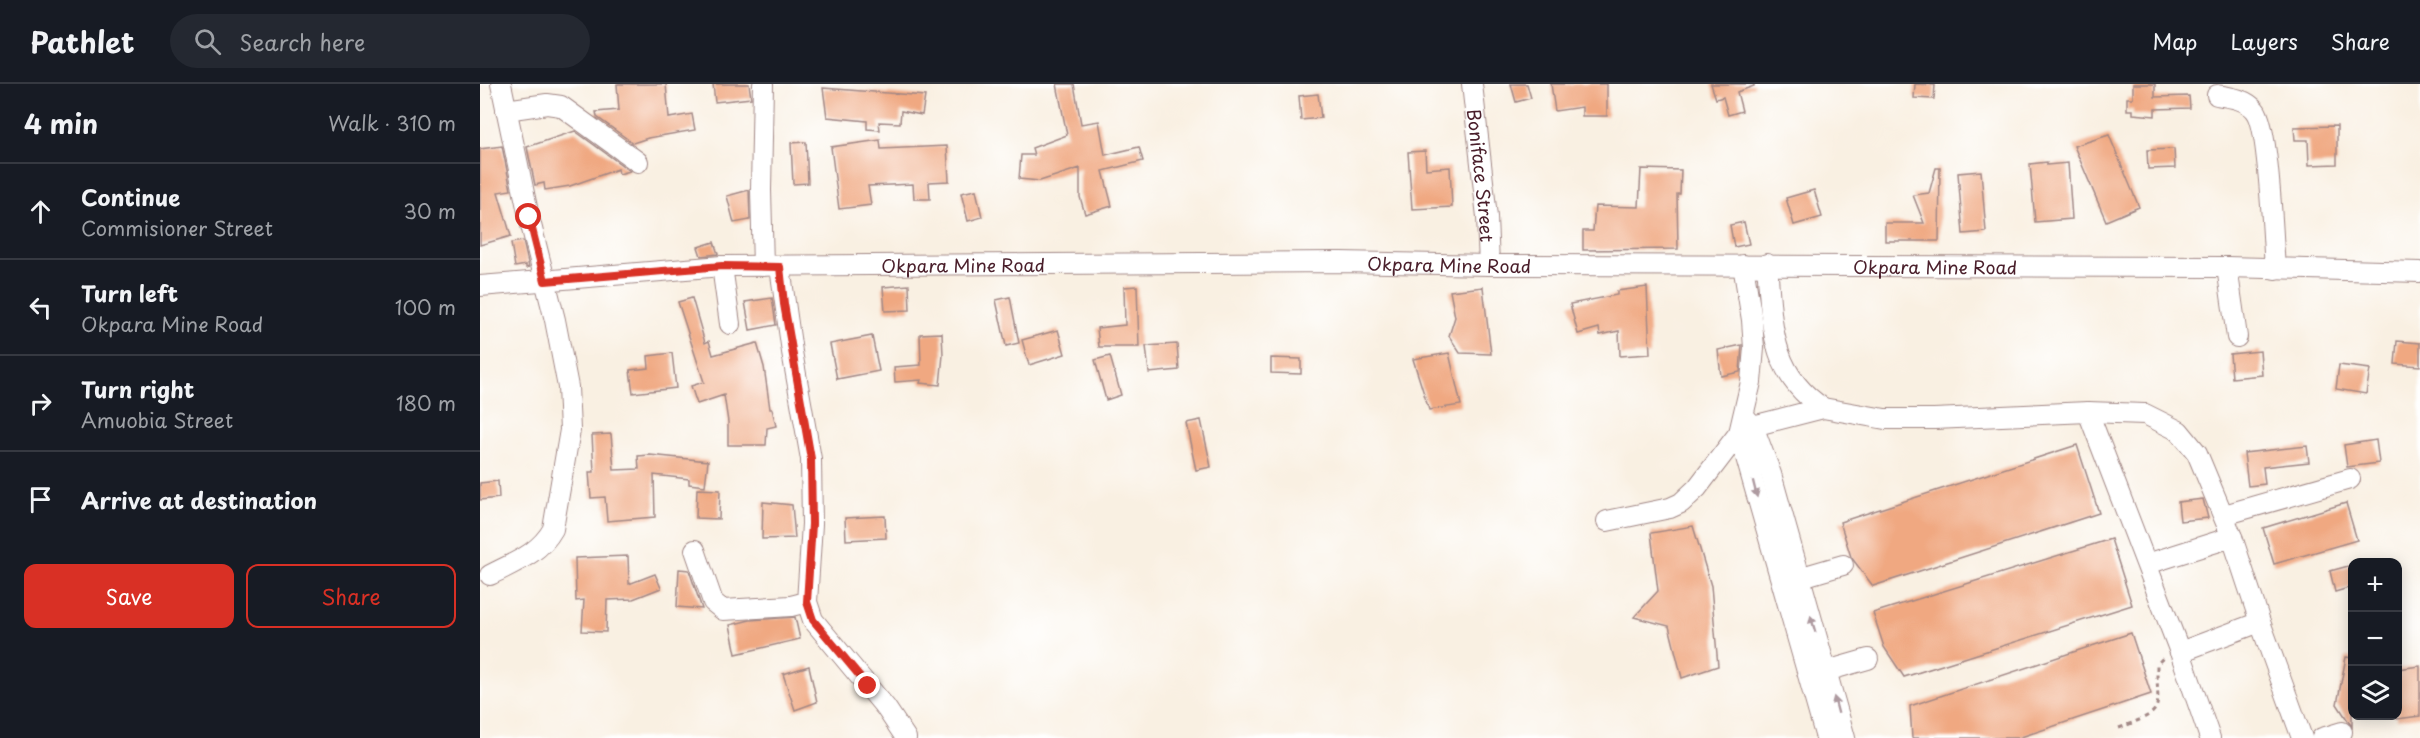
<!DOCTYPE html>
<meta charset="utf-8">
<style>
:root{--surface:#171b24;--page:#242831;--text:#f1f3f6;--muted:#9ea1a6;--line:#363941;--accent:#d93025}
body{margin:0;font-family:"Playpen Sans",sans-serif;background:var(--page);color:var(--text)}
.controls{position:absolute;right:18px;bottom:18px;display:grid;overflow:hidden;border-radius:12px;box-shadow:0 3px 15px #0003}
.controls button{width:54px;height:54px;display:grid;place-items:center;padding:0;border:0;border-bottom:2px solid var(--line);background:var(--surface);color:var(--text);font:30px sans-serif}
.stop{position:absolute;width:18px;height:18px;margin:-14px;border:4px solid #d93025;border-radius:50%;background:#fff}
.stop.end{background:#d93025;border-color:#fff;box-shadow:0 2px 6px #0008}
.list{margin:0;padding:0;list-style:none}
h2{display:flex;justify-content:space-between;align-items:center;height:78px;margin:0;padding:0 24px;font-size:26px}
h2 small{font-size:20px;font-weight:400;color:var(--muted)}
.list li{display:grid;grid-template-columns:39px 1fr auto;gap:18px;align-items:center;box-sizing:border-box;height:96px;padding:0 24px;border-top:2px solid var(--line)}
.list b{display:block;font-size:22px;white-space:nowrap}
.list p{margin:0;font-size:20px;white-space:nowrap;color:var(--muted)}
.list em{font-size:20px;font-style:normal;color:var(--muted)}
.actions{display:flex;gap:12px;padding:18px 24px}
.actions a{flex:1;padding:14px 0;border:2px solid var(--accent);border-radius:12px;text-align:center;font-size:21px;color:var(--accent)}
.actions .main{background:var(--accent);color:#fff}
.icon{flex:none;width:33px;height:33px;fill:none;stroke:currentColor;stroke-width:2;stroke-linecap:round;stroke-linejoin:round}
.map{position:relative;flex:none;width:1940px;height:654px;overflow:hidden}
header{display:flex;align-items:center;gap:36px;box-sizing:border-box;height:84px;padding:0 30px;background:var(--surface);border-bottom:2px solid var(--line)}
header strong{font-size:28px}
nav{display:flex;gap:33px;margin-inline-start:auto;font-size:21px}
.search{width:420px;height:54px;background:var(--page);display:flex;align-items:center;gap:15px;box-sizing:border-box;padding:0 21px;border-radius:33px;color:var(--muted);font-size:22px}
main{display:flex}
aside{flex:1;background:var(--surface)}
.map>svg:first-child{display:block}
</style>
<header>
<strong>Pathlet</strong>
<div class="search"><svg class="icon" aria-label="search" viewBox="0 0 24 24"><circle cx="10" cy="10" r="6"/><path d="M15 15l6 6"/></svg>Search here</div>
<nav><a>Map</a><a>Layers</a><a>Share</a></nav>
</header>
<main>
<aside>
<h2>4 min<small>Walk · 310 m</small></h2>
<ul class="list">
<li><svg class="icon" aria-label="ahead" viewBox="0 0 24 24"><path d="M12 20V5M6 11l6-6 6 6"/></svg><div><b>Continue</b><p>Commisioner Street</p></div><em>30 m</em></li>
<li><svg class="icon" aria-label="left" viewBox="0 0 24 24"><path d="M17 20v-9H6M10 6l-5 5 5 5"/></svg><div><b>Turn left</b><p>Okpara Mine Road</p></div><em>100 m</em></li>
<li><svg class="icon" aria-label="right" viewBox="0 0 24 24"><path d="M7 20v-9h11M14 6l5 5-5 5"/></svg><div><b>Turn right</b><p>Amuobia Street</p></div><em>180 m</em></li>
<li><svg class="icon" aria-label="arrive" viewBox="0 0 24 24"><path d="M6 21V4h12l-3 4 3 4H6"/></svg><div><b>Arrive at destination</b></div></li>
</ul>
<div class="actions"><a class="main">Save</a><a>Share</a></div>
</aside>
<div class="map">
<svg width="1940" height="654" viewBox="0 0 1940 654">
<rect width="100%" height="100%" fill="#fff"/>
<filter id="ink" filterUnits="userSpaceOnUse"><feTurbulence type="fractalNoise" baseFrequency=".0167" numOctaves="2"/><feDisplacementMap in="SourceGraphic" scale="12" xChannelSelector="R" yChannelSelector="G"/><feConvolveMatrix kernelMatrix="1 2 1 2 8 2 1 2 1" color-interpolation-filters="sRGB"/></filter>
<filter id="wash" filterUnits="userSpaceOnUse"><feTurbulence type="fractalNoise" baseFrequency=".008" numOctaves="4" result="noise"/><feDisplacementMap in="SourceGraphic" scale="24" xChannelSelector="R" yChannelSelector="G"/><feGaussianBlur stdDeviation="1.35" result="paint"/><feColorMatrix in="noise" values="0 0 0 0 0 0 0 0 0 0 0 0 0 0 0 0 0 1.4 0 .05"/><feComposite in="paint" operator="in"/></filter>
<g filter="url(#wash)">
<rect width="100%" height="100%" fill="#f9f0e2"/>
<g id="blocks">
<path fill="#f0a881" d="M137,0H186L189,34L212,30L215,46L168,54L153,59L117,33L116,28L139,26Z
M233,0H269L271,14L235,18Z
M577,0H594L601,40L619,37L625,71L659,63L663,77L623,87L632,122L605,130L600,113V84L560,97L539,95L541,71H554L552,64L587,51Z
M1031,0H1047L1051,14L1036,18Z
M1071,0H1127V32H1102V23L1075,27Z
M1231,0H1274V2L1257,8L1262,27L1248,31L1243,13L1236,15Z
M1435,0L1455,1L1454,15L1434,14Z
M1653,0H1675V13L1709,12L1710,24L1675,25V32L1653,30V26H1647V14H1653Z
M343,4L445,12L442,31L421,27L420,39L399,38L400,46L387,45V37L347,33Z
M838,10L841,34L821,36L819,12Z
M1857,42V80L1829,81L1828,56H1815L1814,43Z
M95,47L150,87L139,90L138,85L90,102L65,106L64,99L55,101L47,63Z
M1629,51L1659,123L1626,137L1594,62Z
M400,56L401,65L467,62L469,97L449,98L450,115H434L433,100L388,102L391,121L359,125L351,63Z
M326,58L328,99L313,100L311,59Z
M22,62L31,106L18,108L31,152L0,161V65Z
M1694,65L1695,84L1668,85L1667,66Z
M945,67L946,85L970,83L972,123L932,125L928,68Z
M1567,78V81L1588,79L1592,135L1555,138L1550,80Z
M1456,84H1460L1459,157H1405V139H1444L1433,111L1449,109Z
M1161,85L1201,86L1200,110H1197L1198,165L1103,166V147H1113L1115,122L1159,123Z
M1501,87L1506,148L1483,150L1478,89Z
M269,106L270,136L254,139L247,112Z
M496,106L502,133L488,137L481,109Z
M1334,106L1342,133L1314,141L1306,114Z
M1264,138L1269,160L1254,163L1250,141Z
M43,157L49,183L46,184V181L35,183L31,159Z
M234,158L238,170L221,172L218,163Z
M429,201L430,226L405,227L403,203Z
M657,202L659,263H619L617,244L645,241L644,203Z
M1003,203L1011,270L980,269L969,252L975,233L970,207Z
M1167,203L1170,270L1140,272L1139,247L1120,251L1119,244L1098,250L1090,220L1137,211V207Z
M530,213L539,259L526,262L516,216Z
M212,214L225,259L229,257L233,271L277,259L284,283L290,325H292L296,342L287,344L286,361H248V338L244,311L217,320L211,302L224,298L198,218Z
M292,214L296,241L270,246L265,218Z
M578,246L585,270L549,281L542,256Z
M462,249L463,271L460,301L440,299L441,296L415,298L414,283L441,281L440,250Z
M392,252L399,287L357,295L350,260Z
M1917,257L1940,259V282L1915,280Z
M697,260L699,286L669,289L666,262Z
M1262,261L1260,288L1241,292L1238,266Z
M1780,267L1782,291L1752,294L1750,270Z
M192,269L196,304L153,309L150,286L169,284L168,272Z
M969,269L981,321L949,326L933,275Z
M630,272L641,311L626,316L615,276Z
M791,274L821,275V290L791,289Z
M1859,281L1890,285L1886,310L1856,305Z
M721,336L731,383L716,386L706,339Z
M131,350L134,386L159,385L158,372L170,371L228,377L225,402L209,400V395L174,391L175,433L127,437L125,413L111,414L109,388H114L112,351Z
M1896,356L1899,379L1867,383L1864,361Z
M1597,361L1619,429L1393,502L1371,473L1360,438Z
M1827,362L1829,378L1783,383L1785,400L1768,402L1764,369Z
M18,397L19,414L0,416V399Z
M217,405L240,406L239,435L216,434Z
M1723,415L1728,434L1700,437L1698,418Z
M283,418L312,421L315,454L282,455Z
M1866,419L1877,456L1794,480L1783,444Z
M405,432L406,454L366,456L365,434Z
M1213,442L1231,502L1238,582L1202,594L1189,542L1154,533L1178,507L1171,449Z
M1631,455L1652,521L1424,593L1404,563L1393,529Z
M148,472L149,500L175,490L181,504L153,515L127,516L126,548L102,547L104,516L96,517L95,474Z
M1872,481V503L1855,508L1850,487Z
M199,485L209,486L222,525L197,523Z
M315,533L320,555L256,570L250,541L270,536Z
M1651,549L1671,610L1538,654H1432L1430,622Z
M1866,573L1872,574V643L1857,620Z
M329,582L337,618L315,626L303,590Z
M1940,582V632L1917,635V585Z"/>
</g>
</g>
<g filter="url(#ink)">
<use href="#blocks" fill-opacity="0" stroke="#a28886" stroke-width="1.5"/>
<g fill="none" stroke-linecap="round" stroke-linejoin="round">
<g stroke="#a28886" stroke-width="22">
<g id="minor">
<path d="M283,0L281,106L283,182"/>
<path id="s1" d="M992,0L1007,133L1009,181"/>
<path d="M1737,11C1750,13 1766,15 1775,26C1789,41 1793,159 1795,185"/>
<path d="M26,26L67,20L81,22L158,78"/>
<path d="M1287,180C1292,237 1289,289 1343,324"/>
<path d="M1263,181L1272,236L1274,264L1271,298L1259,349L1346,654"/>
<path d="M242,182L250,240"/>
<path d="M300,183L312,268L331,375L332,440L327,518L333,536L406,624L426,654"/>
<path d="M1747,183L1757,253"/>
<path id="s2" d="M0,202L242,182L860,178L1009,181L1747,183L1940,188"/>
<path d="M1608,328L1700,568L1730,654"/>
<path d="M1265,333L1273,342L1291,390L1365,654"/>
<path d="M1744,431L1870,395"/>
<path d="M1127,437L1190,424L1201,419L1217,404L1259,349L1273,342L1343,324L1405,335H1454L1608,328L1665,330L1699,347L1717,369L1752,453L1780,538L1822,654"/>
<path d="M215,466L233,518L243,526L311,522L327,518"/>
<path d="M1667,480L1752,453"/>
<path d="M10,491C35,478 59,470 73,445L90,346L88,303L75,236L49,133L21,0"/>
<path d="M1308,497L1363,481"/>
<path d="M1700,568L1780,538"/>
<path d="M1336,590L1388,575"/>
<path d="M1842,654L1862,648"/>
</g>
</g>
<path stroke="#a28886" stroke-width="3" stroke-dasharray="4.5 4.5" stroke-linecap="butt" d="M1639,644C1689,625 1676,628 1677,580L1684,573"/>
<use href="#minor" stroke="#fff" stroke-width="20"/>
</g>
<defs><path id="oneway-solid" d="M-6-.8H1V-3.2L6.5 0L1 3.2V.8H-6Z" transform="scale(1.5)"/></defs>
<g fill="#ae9aa0">
<use href="#oneway-solid" transform="translate(1275 405) rotate(76)"/>
<use href="#oneway-solid" transform="translate(1333 540) rotate(-106)"/>
<use href="#oneway-solid" transform="translate(1356 621) rotate(-105)"/>
</g>
</g>
<g fill="none" stroke-linecap="round" stroke-linejoin="round" filter="url(#ink)">
<path stroke="#d93025" stroke-width="8" d="M49,133L65,197L242,182L300,183L304,220L331,375L332,440L327,518L333,536L388,602"/>
</g>
<g text-anchor="middle" dominant-baseline="central" stroke-width="4.5" stroke-linejoin="round" paint-order="stroke">
<g font-size="18" fill="#4a1f2b" stroke="#fff">
<text stroke="none"><textPath href="#s1" startOffset="92">Boniface Street</textPath></text>
<text stroke="none"><textPath href="#s2" startOffset="970">Okpara Mine Road</textPath></text>
<text stroke="none"><textPath href="#s2" startOffset="1456">Okpara Mine Road</textPath></text>
<text stroke="none"><textPath href="#s2" startOffset="484">Okpara Mine Road</textPath></text>
</g>
</g>
</svg>
<div class="controls">
<button>+</button>
<button>−</button>
<button><svg class="icon" aria-label="layers" viewBox="0 0 24 24"><path d="M12 4l9 5-9 5-9-5zM3 14l9 5 9-5"/></svg></button>
</div>
<div class="stop" style="left:49px;top:133px"></div>
<div class="stop end" style="left:388px;top:602px"></div>
</div>
</main>
